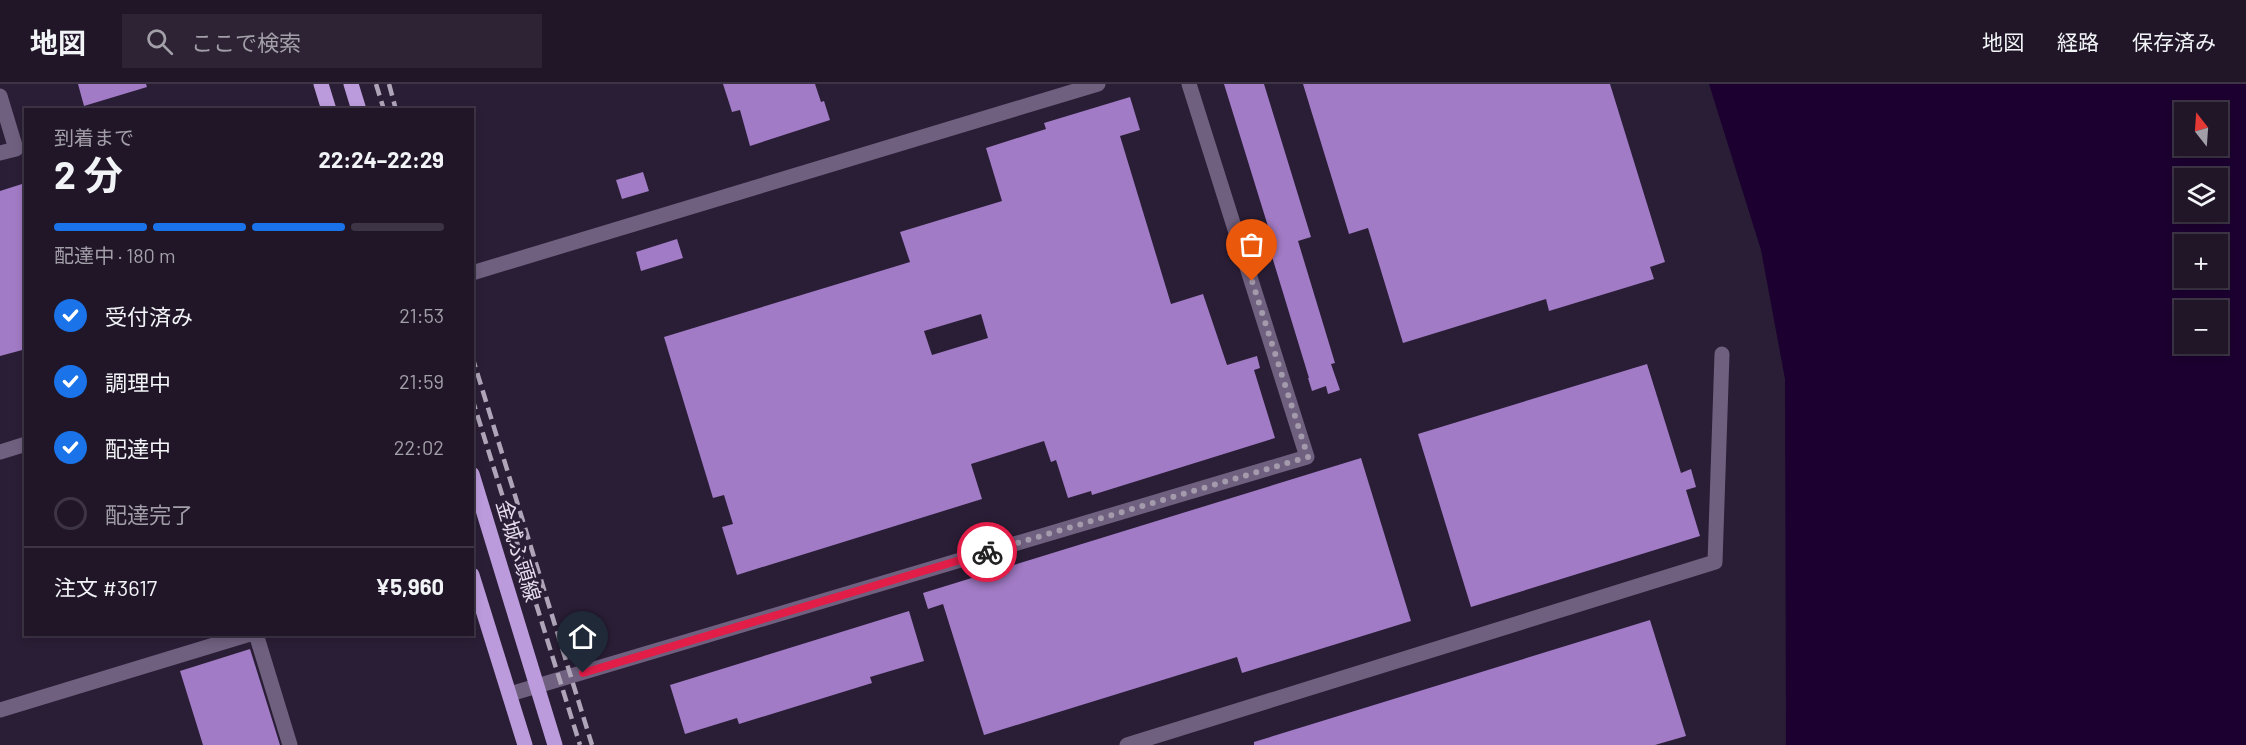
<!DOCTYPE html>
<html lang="ja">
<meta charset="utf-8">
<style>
body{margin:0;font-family:Barlow,"Noto Sans JP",sans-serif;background:#2d2334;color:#f1f3f6;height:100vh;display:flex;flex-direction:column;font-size:22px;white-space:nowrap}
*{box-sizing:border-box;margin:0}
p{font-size:20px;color:#a29fa8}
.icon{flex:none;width:33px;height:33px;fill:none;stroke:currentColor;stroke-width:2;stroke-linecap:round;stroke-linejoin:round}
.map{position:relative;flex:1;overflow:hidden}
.details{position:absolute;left:24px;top:24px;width:450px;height:528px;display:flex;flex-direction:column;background:#201628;border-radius:0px;box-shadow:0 3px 9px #0003,0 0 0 2px #3d3545}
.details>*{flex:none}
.needle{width:39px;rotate:343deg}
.buttons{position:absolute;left:2174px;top:18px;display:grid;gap:12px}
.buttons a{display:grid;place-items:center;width:54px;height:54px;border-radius:0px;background:#201628;box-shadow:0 3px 9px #0003,0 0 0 2px #3d3545;font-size:30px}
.pin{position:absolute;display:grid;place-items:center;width:51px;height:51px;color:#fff;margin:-62px -26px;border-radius:50% 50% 50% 0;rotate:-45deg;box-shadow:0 0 6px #0007}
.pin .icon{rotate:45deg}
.courier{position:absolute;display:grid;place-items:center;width:60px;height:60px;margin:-30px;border:4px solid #e11d48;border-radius:50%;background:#fff;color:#222;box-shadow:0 2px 8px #0007}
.overview em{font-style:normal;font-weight:700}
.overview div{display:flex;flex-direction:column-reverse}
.overview{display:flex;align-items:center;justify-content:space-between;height:102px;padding:0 30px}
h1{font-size:39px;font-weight:700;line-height:45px}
.bar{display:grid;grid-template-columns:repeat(4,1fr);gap:9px 6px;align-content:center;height:72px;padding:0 30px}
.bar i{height:8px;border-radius:4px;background:#3d3545}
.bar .current{background:#1a73e8}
.bar p{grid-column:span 4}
.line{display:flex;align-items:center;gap:15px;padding:0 30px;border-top:2px solid #3d3545}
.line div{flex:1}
ol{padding:0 30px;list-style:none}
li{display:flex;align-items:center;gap:18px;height:66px}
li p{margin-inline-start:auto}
li .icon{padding:6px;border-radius:50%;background:#1a73e8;color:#fff;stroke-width:4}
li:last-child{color:#a29fa8}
li i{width:33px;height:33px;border:3px solid #3d3545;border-radius:50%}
header{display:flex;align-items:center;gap:36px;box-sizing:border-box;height:84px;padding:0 30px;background:#201628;border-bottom:2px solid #3d3545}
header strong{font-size:28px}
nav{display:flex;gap:33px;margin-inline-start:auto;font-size:21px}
.search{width:420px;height:54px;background:#2d2334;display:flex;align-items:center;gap:15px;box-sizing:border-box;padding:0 21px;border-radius:0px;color:#a29fa8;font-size:22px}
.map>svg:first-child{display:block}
.water{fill:#1c0030;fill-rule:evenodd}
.building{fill:#a17bc5;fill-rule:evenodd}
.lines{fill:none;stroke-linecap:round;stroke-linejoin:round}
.minor{stroke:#6f607f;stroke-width:15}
.major{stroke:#bb9bdb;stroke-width:15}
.rail{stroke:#afa5b8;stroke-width:4.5;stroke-dasharray:12 6;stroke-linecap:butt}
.done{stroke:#a39aac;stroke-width:6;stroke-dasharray:0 10.8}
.route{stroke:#e11d48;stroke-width:8}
.labels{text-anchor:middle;stroke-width:6;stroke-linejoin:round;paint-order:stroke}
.street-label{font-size:21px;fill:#e4dcec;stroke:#2a1e36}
</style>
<header>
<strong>地図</strong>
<div class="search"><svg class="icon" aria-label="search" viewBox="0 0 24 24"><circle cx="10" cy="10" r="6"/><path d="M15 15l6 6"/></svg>ここで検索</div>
<nav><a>地図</a><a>経路</a><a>保存済み</a></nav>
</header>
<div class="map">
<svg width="2246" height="661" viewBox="0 0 2246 661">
<rect width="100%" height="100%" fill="#2a1e36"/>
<path class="water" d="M1709 0H2246V661H1786L1785 295 1761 166ZM2184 28H2217V62H2184ZM2184 94H2217V128H2184ZM2184 160H2217V194H2184ZM2184 226H2217V260H2184Z"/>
<path class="building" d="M78 0H146L147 3 84 22Z
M723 0H815L821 18 824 17 830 36 750 62 740 26 732 28Z
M1224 0H1264L1311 153 1298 157 1335 279 1331 280 1340 306 1328 310 1326 302 1312 307 1308 294H1309L1270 166 1275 165Z
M1303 0H1610L1665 178 1650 183 1654 195 1549 227 1546 215 1403 259 1368 144 1349 150Z
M1130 13 1140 46 1120 52 1171 220 1203 210 1227 281 1257 272 1260 284 1254 286 1275 354 1092 411 1091 407 1068 414 1056 376 1051 378 1044 357 971 380 982 415 737 491 722 443 733 440 724 411 713 414 664 253 910 178 900 148 1002 117 986 64 1046 45 1044 39ZM981 230 988 254 932 271 924 247Z
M643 88 649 107 622 115 616 96Z
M22 100 26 112V265L0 272V107Z
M677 155 683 174 641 187 636 168Z
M1647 280 1681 389 1691 385 1696 403 1686 406 1700 452 1471 523 1418 350Z
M1361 374 1411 537 1242 589 1237 573 984 651 943 520 928 525 923 509Z
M909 527 924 577 870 593 872 599 739 640 737 634 685 650 670 601Z
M1650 536 1686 652 1655 661H1254V658Z
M250 565 280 661H203L180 587Z"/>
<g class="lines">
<path class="minor" d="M0 12 16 65 0 69
M472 189 1098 0
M0 368 26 360
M256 550 290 661
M510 610 1307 373 1189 0
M0 626 250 550
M1127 661 1715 478 1722 270"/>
<path class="major" d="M321 0 329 26
M351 0 359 26
M472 390 555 661
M472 491 525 661"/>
<path class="rail" d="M376 0 384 26
M389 0 396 26
M472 272 592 661
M472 314 580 661"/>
</g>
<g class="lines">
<path class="done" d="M987 468 1308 373 1252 197"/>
<path class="route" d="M583 589 987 468"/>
</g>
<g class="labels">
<g class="street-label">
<text transform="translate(518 467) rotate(73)" y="7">金城ふ頭線</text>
</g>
</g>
</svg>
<div class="buttons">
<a><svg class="needle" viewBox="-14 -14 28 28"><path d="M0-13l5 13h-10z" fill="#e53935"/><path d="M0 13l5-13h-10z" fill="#a29fa8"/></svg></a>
<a><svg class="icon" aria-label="layers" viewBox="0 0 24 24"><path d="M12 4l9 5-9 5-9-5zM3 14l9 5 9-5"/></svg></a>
<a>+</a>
<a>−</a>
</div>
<div class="pin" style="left:1252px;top:197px;background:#ea580c"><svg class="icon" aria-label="bag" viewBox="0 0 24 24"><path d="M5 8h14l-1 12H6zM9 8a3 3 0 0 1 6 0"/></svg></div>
<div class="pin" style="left:583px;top:589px;background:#1f2937"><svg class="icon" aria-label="home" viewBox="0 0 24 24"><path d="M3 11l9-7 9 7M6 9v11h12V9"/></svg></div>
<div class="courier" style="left:987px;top:468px"><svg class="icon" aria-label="bike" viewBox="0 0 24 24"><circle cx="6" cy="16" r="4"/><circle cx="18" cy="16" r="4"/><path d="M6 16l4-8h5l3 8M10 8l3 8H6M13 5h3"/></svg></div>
<section class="details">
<div class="overview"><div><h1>2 分</h1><p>到着まで</p></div><em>22:24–22:29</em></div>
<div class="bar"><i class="current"></i><i class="current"></i><i class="current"></i><i></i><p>配達中 · 180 m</p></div>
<ol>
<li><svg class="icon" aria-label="check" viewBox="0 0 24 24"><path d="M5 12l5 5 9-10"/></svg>受付済み<p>21:53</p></li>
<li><svg class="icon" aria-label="check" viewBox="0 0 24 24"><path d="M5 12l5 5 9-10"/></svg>調理中<p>21:59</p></li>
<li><svg class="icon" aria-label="check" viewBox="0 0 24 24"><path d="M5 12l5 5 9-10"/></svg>配達中<p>22:02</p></li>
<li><i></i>配達完了</li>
</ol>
<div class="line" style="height:78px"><div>注文 #3617</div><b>¥5,960</b></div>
</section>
</div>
